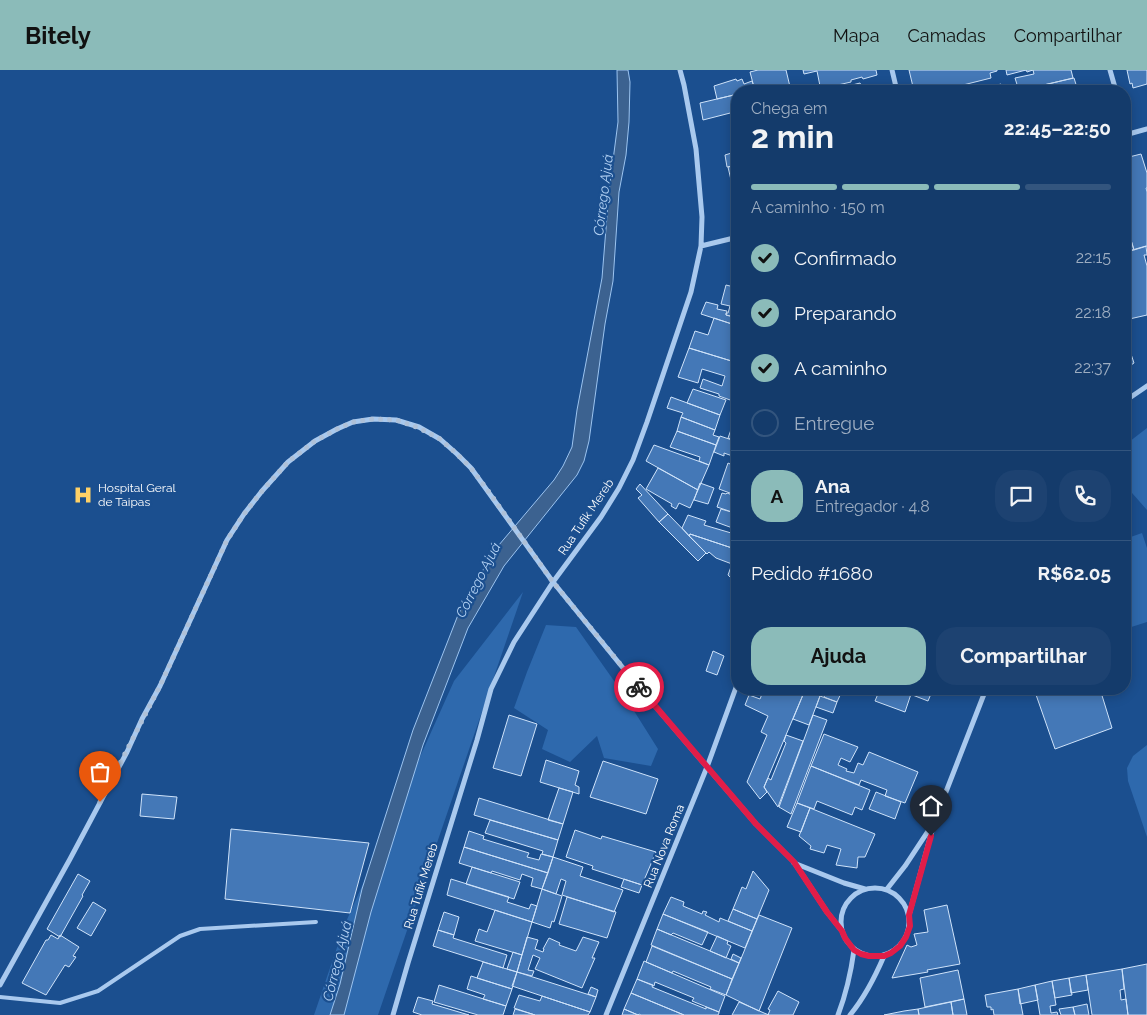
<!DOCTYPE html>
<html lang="pt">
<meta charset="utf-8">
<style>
body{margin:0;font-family:Raleway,sans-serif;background:#1d4271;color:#f1f3f6;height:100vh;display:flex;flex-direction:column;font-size:19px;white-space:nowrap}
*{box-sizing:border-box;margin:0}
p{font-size:16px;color:#9dadc1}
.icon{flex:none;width:28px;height:28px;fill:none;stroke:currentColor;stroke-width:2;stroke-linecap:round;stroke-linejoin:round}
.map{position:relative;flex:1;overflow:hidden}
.drawer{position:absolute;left:731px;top:15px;width:400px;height:610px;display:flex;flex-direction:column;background:#143b6b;border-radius:20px;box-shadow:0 2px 12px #0003,0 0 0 1px #33557e}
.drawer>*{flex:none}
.pin{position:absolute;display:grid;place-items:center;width:42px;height:42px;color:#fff;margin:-51px -21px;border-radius:50% 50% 50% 0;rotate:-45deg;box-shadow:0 0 5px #0007}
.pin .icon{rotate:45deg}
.courier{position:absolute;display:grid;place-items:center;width:50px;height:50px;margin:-25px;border:4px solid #e11d48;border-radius:50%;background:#fff;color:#222;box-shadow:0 1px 6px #0007}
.head em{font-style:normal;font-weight:700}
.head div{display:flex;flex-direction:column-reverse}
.head{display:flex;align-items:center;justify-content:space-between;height:85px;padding:0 20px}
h1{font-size:32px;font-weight:700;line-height:38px}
.bar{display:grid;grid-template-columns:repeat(4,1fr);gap:8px 5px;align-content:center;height:60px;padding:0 20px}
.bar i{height:6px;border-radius:4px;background:#33557e}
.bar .selected{background:#8bbbb9}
.bar p{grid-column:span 4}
.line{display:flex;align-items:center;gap:12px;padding:0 20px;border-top:1px solid #33557e}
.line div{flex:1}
.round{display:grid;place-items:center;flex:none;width:52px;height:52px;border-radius:20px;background:#1d4271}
ol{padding:0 20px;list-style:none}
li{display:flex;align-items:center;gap:15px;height:55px}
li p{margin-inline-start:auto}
li .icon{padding:5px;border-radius:50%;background:#8bbbb9;color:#111;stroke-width:4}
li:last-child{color:#9dadc1}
li i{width:28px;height:28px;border:2px solid #33557e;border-radius:50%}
.action{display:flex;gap:10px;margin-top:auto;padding:10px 20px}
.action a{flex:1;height:58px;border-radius:20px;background:#8bbbb9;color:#111;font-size:20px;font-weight:700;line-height:58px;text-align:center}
.action a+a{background:#1d4271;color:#f1f3f6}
header{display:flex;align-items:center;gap:30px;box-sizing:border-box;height:70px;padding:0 25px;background:#8bbbb9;color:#111}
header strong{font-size:24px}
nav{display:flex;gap:28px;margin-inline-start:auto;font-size:18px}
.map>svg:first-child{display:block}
.green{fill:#2e69ad}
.water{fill:#3c6290;stroke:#9cc4f0}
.building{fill:#4478b7;stroke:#cfe3fa}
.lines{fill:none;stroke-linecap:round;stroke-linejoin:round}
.service{stroke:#a9c9ee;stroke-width:4}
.minor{stroke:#a9c9ee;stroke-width:5}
.done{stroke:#afc1d8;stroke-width:5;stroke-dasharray:0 9}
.route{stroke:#e11d48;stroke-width:6}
.labels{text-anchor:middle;stroke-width:4.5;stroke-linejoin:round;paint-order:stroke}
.poi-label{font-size:12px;fill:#fff;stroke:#1b4f8f;text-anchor:start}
.street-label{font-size:12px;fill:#fff;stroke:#1b4f8f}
.water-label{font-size:14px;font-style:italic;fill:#b5d3f5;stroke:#1b4f8f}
</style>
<header>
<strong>Bitely</strong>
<nav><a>Mapa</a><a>Camadas</a><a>Compartilhar</a></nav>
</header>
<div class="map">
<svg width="1147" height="945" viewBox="0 0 1147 945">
<rect width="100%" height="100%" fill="#1b4f8f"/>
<path class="green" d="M1147 358V440L1125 415V375Z
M1142 463 1147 478V552L1125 559V469Z
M523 522 378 945H314L345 854 454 611Z
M546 555 576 557 624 625 658 679 651 696 604 688 597 666 570 692 542 679 548 660 514 638 527 602Z
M1147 675V767L1128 711 1127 698 1133 686Z"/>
<path class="water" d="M617 0H628L630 12 629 52 626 85 619 122 613 211 605 254 589 371 584 391 577 405 504 496 468 558 423 675 371 842 344 945H330L340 914 362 819 413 660 458 545 493 482 554 410 563 396 572 377 577 340 602 208 609 121 618 52Z"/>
<path class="building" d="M758 0H786L791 21H776L775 17 755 21 750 2Z
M803 0H876L877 5 863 9 862 7 851 10V12L829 17 828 15 820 16 817 1 804 4Z
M909 0H997V1L990 3 991 8 939 21H914Z
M1006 0H1033L1027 2 1026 0 1007 5Z
M1033 0H1071L1073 8 1019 21 1015 8 1034 4Z
M1127 0H1147V14L1133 18 1132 13 1130 14Z
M1074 8 1078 21H1040L1039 16Z
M736 9 737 11 742 9 744 14 752 11 755 20 749 21H738V24L717 29 714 16Z
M860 13 861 15 863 21H829Z
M1001 14 1002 21H965L982 17V19Z
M738 24V41L703 50 700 33Z
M738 81V95L727 97 725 85Z
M1141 84 1147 103V118H1146L1147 122V176L1134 180 1125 150V108L1128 107 1125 88Z
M738 95V108L731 110 728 97Z
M1125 150 1134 180 1125 182Z
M1146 176 1147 185H1144L1147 196V245L1125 250V182Z
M737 208H738V248L726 245V243H728L730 236 721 234 726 215 734 217Z
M706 232 718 235 717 239 727 241 726 245 738 248V256L701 244Z
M714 248 738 256V293L689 278 695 261 708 265Z
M1125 266 1134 293 1125 299Z
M689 278 738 293V320L733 331 719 326V324L700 318 703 309 722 316 725 306 702 299 698 313 678 307Z
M693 319 726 330 720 345 687 333Z
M671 327 720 345 715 360 681 347 683 343 667 338Z
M681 347 715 360 713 365 719 367 716 375 677 361Z
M732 357 738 359V372L728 368Z
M677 361 716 375 709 395 699 391 700 387 670 377Z
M720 366 738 372V388L724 383V386L714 382Z
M654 375 709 395 698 420 646 391Z
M732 388 738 390V426L719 419 728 393 730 394Z
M658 398 698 420 690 438 679 433 676 439 671 436 672 434 646 419Z
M700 413 714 418 708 434 694 430Z
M640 414 668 444 659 452 638 428 642 425 636 419Z
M722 423 726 424 727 423 735 426V427L738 428V444L717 437Z
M721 439 738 444V460L716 452Z
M668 444 706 483 698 491 659 452Z
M688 445 706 451 704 455 738 465V480L690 464 689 466 682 458Z
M690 464 738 480V515L728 505 732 494 716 488 709 482 707 484 689 466Z
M713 581 724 586 717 605 706 601Z
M764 619H803L805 620 764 717 767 722 760 729 747 712 767 665 761 662 768 646 745 635 749 625 760 629Z
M808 619H825L822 626 808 621Z
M827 619H843L837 632 824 627Z
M880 619H897L911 624 905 642 875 631Z
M897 619H933L928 631Z
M1034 619H1100L1112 658 1055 679Z
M805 620 820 626 809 655 793 649Z
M820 626 837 632 833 643 816 637Z
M509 645 537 654 521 706 493 698Z
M813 645 827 650 791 744 779 737Z
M824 664 858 677 850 692 841 688 838 695 847 699 846 701 854 703 858 693 863 695 869 682 918 702 905 733 885 726 887 720 861 710 859 715 811 696Z
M786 665 803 671 778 737 764 717 768 708 771 710 786 673 784 671Z
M546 690 579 701 575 715 579 717V724L540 712Z
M603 691 658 709 646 744 590 727Z
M811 696 870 720 862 740 855 737 852 745 817 731 814 739 797 733Z
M559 718 573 722 563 754 548 750Z
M876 722 901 732 895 749 869 739Z
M142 724 177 727 174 749 140 746Z
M479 728 563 754 558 770 474 745Z
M797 733 810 738 801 762 787 757Z
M810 738 875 764 865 787H858L857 798 836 795 841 779 827 775 824 783 810 779 811 776 799 766Z
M490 750 558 770 553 787 542 784 543 781 485 763Z
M231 759 369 773 350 843 225 829Z
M575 760 601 769 602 766 656 782 642 815 592 799 593 796 566 787Z
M469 761 484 766 483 769 529 783 527 787 539 790 541 784 553 787 548 803 464 777Z
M464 777 548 803 542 819 531 816 533 808 522 804 520 810 492 801 491 803 459 793Z
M553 787 583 797 580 806 623 820 614 842 562 825 566 811 561 809 556 824 542 819Z
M472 797 520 812 514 829 466 814Z
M753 801 769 820 757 849 733 839 742 817 746 819Z
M78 804 90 811 82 825 83 826 60 867 47 859Z
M451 809 509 827 507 832 529 839 531 834 537 836 532 852 447 825Z
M624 809 642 815 639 823 621 817Z
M542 819 562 826 554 852 552 851 550 858 532 852Z
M567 827 616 842 607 868 559 854Z
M671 827 684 832 683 836 702 844 703 841 707 842 705 845 719 852 720 848 752 861 745 878 663 844Z
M93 832 106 840 91 866 77 858Z
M947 835 960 894 927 900 928 902 892 908 907 875 911 877 917 875 914 864 928 862 924 840Z
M733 839 757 849 752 861 728 851Z
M495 840 532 852 522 885 475 871 479 859 487 862Z
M444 842 459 847 454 865 438 860Z
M663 844 708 862 702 875 673 863 671 865 657 859Z
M759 845 792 858 759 941 726 925Z
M657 859 739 893 732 909 651 875Z
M438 860 454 865 453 868 507 885 503 898 433 876Z
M51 865 58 869 60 865 79 877 73 886 76 887 69 897 65 895 46 925 22 913 46 870H48Z
M717 866 728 871 727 874 731 876 726 888 710 881Z
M527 867 538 870 535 879 543 882 544 879H543L549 868 560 873 559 875 576 881 583 867 599 872 592 888H595L582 918 535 899 540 888 533 885 528 900 534 901 532 906 517 902Z
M652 876 732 909 726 925 710 919 711 917 673 901 672 903 646 892Z
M513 882 522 885 517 902 507 899Z
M733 884 741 888 739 893 731 889Z
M644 891 725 926 719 942 692 931 694 928 655 912 654 916 637 909Z
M483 892 517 902 512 919 477 908Z
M1147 894V945H1128L1122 899Z
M1122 899 1124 919 1120 920 1121 930 1126 929 1128 945H1092L1086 905Z
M958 900 964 929 925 937 920 908Z
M517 902 596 927 590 942 512 916Z
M1086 905 1088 920 1071 923 1069 908Z
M471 906 512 919 506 936 483 929 485 925 467 919Z
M1069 908 1072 925 1055 928 1052 911Z
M637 909 653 915 652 917 706 939V937L719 942V943L718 945H684L631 923Z
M1052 911 1056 935 1050 936 1051 943 1057 942 1058 945H1040L1035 915Z
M439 915 506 936 503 945H478L434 932Z
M1035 915 1038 930 1020 934 1018 919Z
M591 917 598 920 596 927 588 924Z
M1018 919 1023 945H994L993 939 991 940V937H987L985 925Z
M778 921 799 932 793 945H768L770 940 768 939Z
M631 923 684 945H641L639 944 638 945 624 939Z
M519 925 540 931 542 926 590 942 588 945H535L514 938Z
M418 927 433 931 432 934 469 945H422L413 942Z
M964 929 967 945H953L951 932Z
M739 932 764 943 769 945H732Z
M951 932 953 945H919L918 939Z
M1087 934 1089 945H1075L1073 937Z
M1073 937 1075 945H1061L1059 939Z
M515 939 532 944 535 945H513Z
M624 939 638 945H622Z
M918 939 919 945H884L904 941Z"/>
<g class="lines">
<path class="service" d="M0 927 60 933 98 921 180 866 200 859 316 852"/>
<path class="minor" d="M892 0 897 21
M1110 0 1116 21
M1125 52 1128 64
M1125 65 1147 59
M701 176 738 167
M1125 331 1147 316
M794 793 844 813 865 819
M841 852a34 34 0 1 1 68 0a34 34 0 1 1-68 0Z
M887 819 905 796 932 755
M909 845 935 750 986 619
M0 915 70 789 127 682 142 649 160 616 227 470 244 444 262 421 288 392 315 371 337 359 353 352 373 349 396 350 419 357 440 369 457 384 471 398 553 512 632 609 707 697 756 754 794 792 827 842 842 861
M393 945 408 893 477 670 491 619 514 572 553 512 601 447 619 418 633 390 647 352 691 222 701 176 702 147 696 79 684 15 680 0
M606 945 707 697 738 612
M838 945C846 924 851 902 854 880
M850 945C865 927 875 907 884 886"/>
</g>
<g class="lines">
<path class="done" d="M100 732 160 616 227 470 244 444 262 421 288 392 315 371 337 359 353 352 373 349 396 350 419 358 440 369 457 384 471 398 489 422 553 512 639 617"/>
<path class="route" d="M639 617 756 754 794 792 827 842 842 861 845 868 854 880 861 884 869 886H884L891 883 900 876 906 867 910 856 909 845 931 766"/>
</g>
<defs>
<g id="hospital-bare" transform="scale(1.5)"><path d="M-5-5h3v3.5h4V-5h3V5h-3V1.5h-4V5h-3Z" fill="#ffd166" stroke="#1b4f8f" stroke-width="2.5" paint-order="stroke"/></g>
</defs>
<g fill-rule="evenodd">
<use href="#hospital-bare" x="83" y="425"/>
</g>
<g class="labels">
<g class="poi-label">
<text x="98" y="422">Hospital Geral<tspan x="98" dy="14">de Taipas</tspan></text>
</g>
<g class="street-label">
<text transform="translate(586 447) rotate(-56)" y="4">Rua Tufik Mereb</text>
<text transform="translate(664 776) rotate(-68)" y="4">Rua Nova Roma</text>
<text transform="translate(421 816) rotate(-73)" y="4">Rua Tufik Mereb</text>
</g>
<g class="water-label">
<text transform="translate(603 125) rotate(-83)" y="5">Córrego Ajuá</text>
<text transform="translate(478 510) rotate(-63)" y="5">Córrego Ajuá</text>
<text transform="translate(337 891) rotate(-76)" y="5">Córrego Ajuá</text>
</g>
</g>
</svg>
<div class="pin" style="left:100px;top:732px;background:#ea580c"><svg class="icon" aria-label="bag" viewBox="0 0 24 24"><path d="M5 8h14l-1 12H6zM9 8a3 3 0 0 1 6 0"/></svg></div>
<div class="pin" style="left:931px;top:766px;background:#1f2937"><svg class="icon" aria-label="home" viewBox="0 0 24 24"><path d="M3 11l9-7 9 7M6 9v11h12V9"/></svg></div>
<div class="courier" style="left:639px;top:617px"><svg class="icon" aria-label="bike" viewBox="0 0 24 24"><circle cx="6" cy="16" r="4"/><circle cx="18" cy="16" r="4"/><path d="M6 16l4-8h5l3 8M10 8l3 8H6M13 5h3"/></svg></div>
<section class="drawer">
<div class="head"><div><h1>2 min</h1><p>Chega em</p></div><em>22:45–22:50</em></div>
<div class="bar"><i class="selected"></i><i class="selected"></i><i class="selected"></i><i></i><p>A caminho · 150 m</p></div>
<ol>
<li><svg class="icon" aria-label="check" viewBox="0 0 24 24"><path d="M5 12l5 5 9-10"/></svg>Confirmado<p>22:15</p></li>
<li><svg class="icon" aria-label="check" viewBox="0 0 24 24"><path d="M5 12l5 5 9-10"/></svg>Preparando<p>22:18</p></li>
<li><svg class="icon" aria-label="check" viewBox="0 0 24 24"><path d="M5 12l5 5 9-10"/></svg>A caminho<p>22:37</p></li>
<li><i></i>Entregue</li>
</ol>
<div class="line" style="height:90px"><b class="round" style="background:#8bbbb9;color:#111">A</b><div><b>Ana</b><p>Entregador · 4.8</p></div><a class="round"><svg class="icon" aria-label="chat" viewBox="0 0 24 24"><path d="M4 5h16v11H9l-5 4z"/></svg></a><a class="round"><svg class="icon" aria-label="phone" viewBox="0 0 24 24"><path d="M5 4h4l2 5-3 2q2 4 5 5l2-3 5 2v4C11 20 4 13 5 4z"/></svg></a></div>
<div class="line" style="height:65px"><div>Pedido #1680</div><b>R$62.05</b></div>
<div class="action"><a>Ajuda</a><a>Compartilhar</a></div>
</section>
</div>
